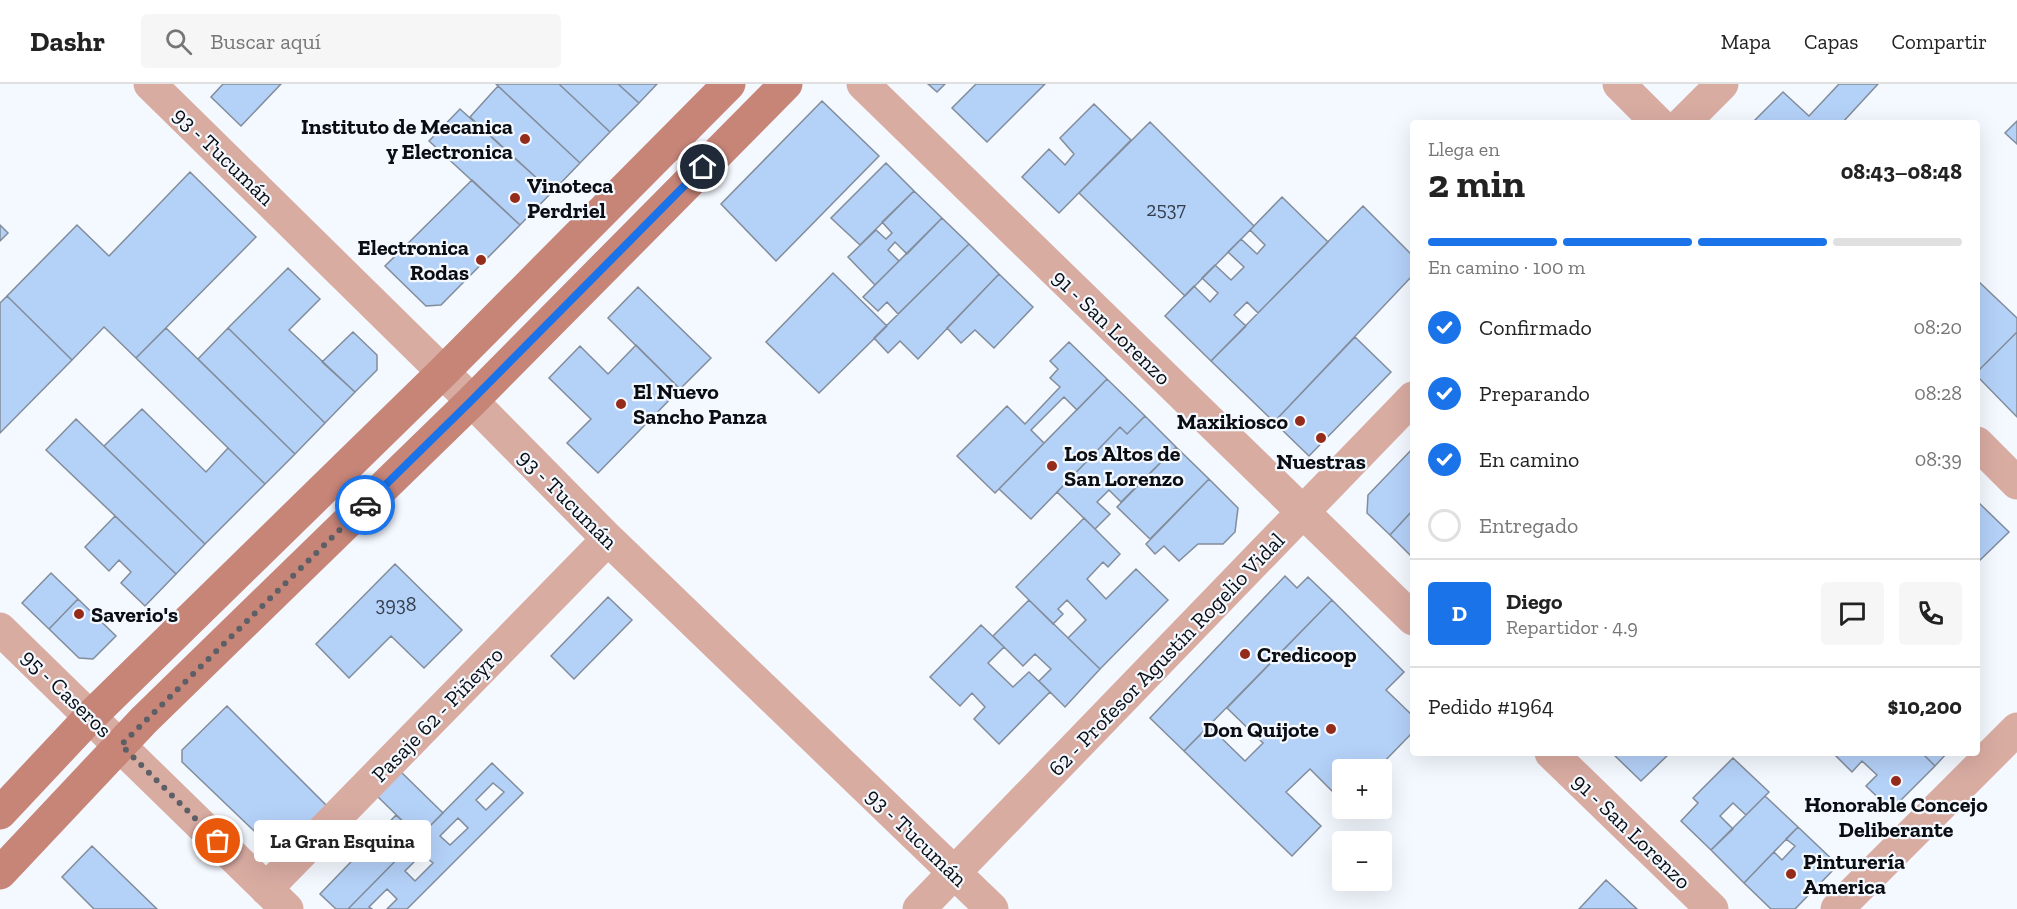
<!DOCTYPE html>
<html lang="es">
<meta charset="utf-8">
<style>
body{margin:0;font-family:"Zilla Slab",serif;background:#f6f6f6;color:#222;height:100vh;display:flex;flex-direction:column;font-size:22px;white-space:nowrap}
*{box-sizing:border-box;margin:0}
p{font-size:20px;color:#767676}
.icon{flex:none;width:33px;height:33px;fill:none;stroke:currentColor;stroke-width:2;stroke-linecap:round;stroke-linejoin:round}
.map{position:relative;flex:1;overflow:hidden}
.sheet{position:absolute;left:1410px;top:36px;width:570px;height:636px;display:flex;flex-direction:column;background:#fff;border-radius:6px;box-shadow:0 6px 24px #0002}
.sheet>*{flex:none}
.fabs{position:absolute;left:1332px;top:675px;display:grid;gap:12px}
.fabs a{display:grid;place-items:center;width:60px;height:60px;border-radius:6px;background:#fff;box-shadow:0 6px 24px #0002;font-size:30px}
.pin{position:absolute;display:grid;place-items:center;width:51px;height:51px;color:#fff;margin:-26px;border:3px solid #fff;border-radius:50%;box-shadow:0 2px 6px #0007}
.courier{position:absolute;display:grid;place-items:center;width:60px;height:60px;margin:-30px;border:4px solid #1a73e8;border-radius:50%;background:#fff;color:#222;box-shadow:0 2px 8px #0007}
.bubble{position:absolute;height:42px;border-radius:6px;background:#fff;box-shadow:0 6px 24px #0002;font-size:20px;font-weight:700;line-height:42px;text-align:center}
.head em{font-style:normal;font-weight:700}
.head div{display:flex;flex-direction:column-reverse}
.head{display:flex;align-items:center;justify-content:space-between;height:102px;padding:0 18px}
h1{font-size:39px;font-weight:700;line-height:45px}
.bar{display:grid;grid-template-columns:repeat(4,1fr);gap:9px 6px;align-content:center;height:72px;padding:0 18px}
.bar i{height:8px;border-radius:4px;background:#e0e0e0}
.bar .current{background:#1a73e8}
.bar p{grid-column:span 4}
.line{display:flex;align-items:center;gap:15px;padding:0 18px;border-top:2px solid #e0e0e0}
.line div{flex:1}
.round{display:grid;place-items:center;flex:none;width:63px;height:63px;border-radius:6px;background:#f6f6f6}
ol{padding:0 18px;list-style:none}
li{display:flex;align-items:center;gap:18px;height:66px}
li p{margin-inline-start:auto}
li .icon{padding:6px;border-radius:50%;background:#1a73e8;color:#fff;stroke-width:4}
li:last-child{color:#767676}
li i{width:33px;height:33px;border:3px solid #e0e0e0;border-radius:50%}
header{display:flex;align-items:center;gap:36px;box-sizing:border-box;height:84px;padding:0 30px;background:#fff;border-bottom:2px solid #e0e0e0}
header strong{font-size:28px}
nav{display:flex;gap:33px;margin-inline-start:auto;font-size:21px}
.search{width:420px;height:54px;background:#f6f6f6;display:flex;align-items:center;gap:15px;box-sizing:border-box;padding:0 21px;border-radius:6px;color:#767676;font-size:22px}
.map>svg:first-child{display:block}
.building{fill:#b4d1f8;stroke:#828c9a;stroke-width:1.5;fill-rule:evenodd}
.lines{fill:none;stroke-linecap:round;stroke-linejoin:round}
.minor{stroke:#d9aca2;stroke-width:33}
.tertiary{stroke:#d9aca2;stroke-width:33}
.secondary{stroke:#c78578;stroke-width:33}
.done{stroke:#5c5f65;stroke-width:6;stroke-dasharray:0 10.8}
.route{stroke:#1a73e8;stroke-width:8}
.poi-dot{fill:#952b1a;stroke:#f4f8ff;stroke-width:2}
.labels{text-anchor:middle;stroke-width:4.5;stroke-linejoin:round;paint-order:stroke}
.number-label{font-size:20px;fill:#343e4c}
.poi-label{font-size:22px;font-weight:bold;fill:#0a0d12;stroke:#f4f8ff;text-anchor:start}
.street-label{font-size:22px;fill:#0a0d12;stroke:#f4f8ff}
</style>
<header>
<strong>Dashr</strong>
<div class="search"><svg class="icon" aria-label="search" viewBox="0 0 24 24"><circle cx="10" cy="10" r="6"/><path d="M15 15l6 6"/></svg>Buscar aquí</div>
<nav><a>Mapa</a><a>Capas</a><a>Compartir</a></nav>
</header>
<div class="map">
<svg width="2017" height="825" viewBox="0 0 2017 825">
<rect width="100%" height="100%" fill="#f4f8ff"/>
<path class="building" d="M223 0H281L241 42 211 13Z
M496 0H559L610 48 580 79Z
M559 0H618L639 19 610 48Z
M618 0H657L639 19Z
M928 0H945L937 8Z
M976 0H1045L987 58 952 24Z
M1839 0H1878L1842 39H1752L1783 8 1809 32Z
M498 2 580 79 552 108 470 33Z
M822 17 879 72 776 177 721 120Z
M1094 20 1131 56 1059 129 1022 93 1049 65 1065 81 1074 70 1060 54Z
M460 25 552 108 520 141 429 57Z
M2017 37V60L2005 49Z
M1150 38 1254 142 1185 212 1079 109Z
M886 79 914 107 860 161 831 134Z
M190 88 256 153 136 274 104 243 72 276 7 212 77 141 109 172Z
M472 96 520 141 441 221 426 222 385 182Z
M914 107 942 134 907 170 895 158 888 166 899 177 875 201 848 173 876 146 886 155 892 149 882 138Z
M1282 113 1328 158 1258 229 1247 218 1234 231 1246 242 1211 277 1165 232 1194 202 1210 218 1218 209 1202 194 1215 181 1231 196 1244 183 1228 168 1241 155 1257 170 1265 161 1250 146Z
M1363 122 1413 172V191L1274 338 1211 277Z
M942 134 969 160 898 230 887 218 878 227 863 213Z
M0 141 8 149 0 157Z
M969 160 999 190 918 275 900 257 888 269 874 254Z
M288 184 320 215 289 246 355 308 325 339 228 244Z
M833 189 887 242 819 309 766 258Z
M999 190 1033 223 994 264 975 246 961 259 947 244Z
M1977 196 2017 234V248L1977 288Z
M638 203 711 274 680 305 608 234Z
M7 212 72 276 0 349V219Z
M166 244 295 370 265 400 136 274Z
M228 244 325 339 295 370 198 275Z
M353 248 377 271V286L355 308 322 278Z
M2017 248V333L1977 292V288Z
M1355 253 1391 288 1309 372 1274 338Z
M1069 258 1107 295 1077 326 1064 313 1031 346 1044 359 995 409 957 372 1007 322 1025 340 1060 303 1050 294 1058 285 1050 277Z
M636 261 680 305 598 389 567 359 591 335 549 294 580 262 608 290Z
M1107 295 1145 332 1127 350 1120 343 1031 435 999 405Z
M142 325 206 388 228 364 265 400 205 460 104 362Z
M1145 332 1176 363 1121 418 1109 406 1097 418 1110 430 1095 445 1057 408 1120 343 1127 350Z
M76 335 205 460 176 490 46 366Z
M1176 363 1209 395 1150 455 1117 423Z
M1413 364V426L1390 451 1367 429 1368 411Z
M1209 395 1238 424 1235 448 1223 460H1198L1179 477 1164 462 1155 470 1146 460Z
M1978 418 2009 448 1977 479V418Z
M1413 426V474L1390 451Z
M115 432 176 490 145 522 121 499 131 488 119 476 109 487 85 463Z
M1084 434 1120 470 1108 483 1103 478 1087 495 1106 515 1136 485 1168 516 1100 585 1068 554 1086 536 1067 516 1058 525 1063 530 1053 540 1016 503Z
M395 480 462 546 424 584 391 552 349 594 316 560Z
M51 489 78 515 49 545 22 519Z
M1285 492 1297 504 1308 493 1332 516 1184 667 1150 634Z
M608 513 632 536 574 595 551 572Z
M78 515 116 552 93 575 79 574 49 545Z
M1029 516 1100 585 1065 623 1039 597 1051 585 1035 570 1023 582 993 552Z
M1332 516 1404 588 1386 606 1413 632V648L1376 686H1342V717L1310 685 1286 708 1321 742 1292 772 1184 667 1209 642 1245 677 1263 659 1227 624Z
M981 541 1004 563 988 579 1013 603 1029 588 1050 608 999 660 974 635 985 623 972 609 960 622 930 593Z
M227 622 330 725 285 766H274L182 678V666Z
M1612 669H1670L1641 697Z
M1833 669H1922L1935 682 1891 726 1866 702 1877 691 1862 677 1852 688Z
M1922 669H1947L1935 682Z
M1733 674 1769 708 1746 731 1733 719 1720 732 1733 745 1711 766 1681 737 1698 719 1693 714Z
M492 679 523 709 407 825H387L397 815 387 805 369 823 372 825H348ZM493 699 504 708 486 726 476 716ZM458 734 468 744 450 761 440 752ZM422 770 433 779 415 797 405 787Z
M398 685 443 729 419 753 374 709Z
M1765 712 1798 743 1744 799 1711 766Z
M396 731 419 753 348 825H336L320 810Z
M1798 743 1838 781 1795 825H1771L1744 799 1774 768 1782 776 1795 762 1786 755Z
M92 762 157 825H94L62 793Z
M1606 796 1637 825H1579Z"/>
<g class="lines">
<path class="minor" d="M150 0 443 288 608 455 992 825
M863 0 1413 535
M1683 39 1722 0
M0 545 287 825
M1551 669 1712 825
M266 805 608 455
M919 825 1413 314
M1837 825 2017 645"/>
<path class="tertiary" d="M1619 0 1658 39
M1977 359 2017 399"/>
<path class="secondary" d="M0 729 91 632 443 288 729 0
M0 789 144 636 472 317 786 0"/>
</g>
<g class="lines">
<path class="done" d="M218 757 121 661 365 421"/>
<path class="route" d="M365 421 471 317 703 83"/>
</g>
<g class="poi-dot">
<circle cx="525" cy="55" r="6"/>
<circle cx="515" cy="114" r="6"/>
<circle cx="481" cy="176" r="6"/>
<circle cx="621" cy="320" r="6"/>
<circle cx="1300" cy="337" r="6"/>
<circle cx="1321" cy="354" r="6"/>
<circle cx="1052" cy="382" r="6"/>
<circle cx="79" cy="530" r="6"/>
<circle cx="1245" cy="570" r="6"/>
<circle cx="1331" cy="645" r="6"/>
<circle cx="1896" cy="697" r="6"/>
<circle cx="1791" cy="790" r="6"/>
</g>
<g class="labels">
<g class="number-label">
<text x="1166" y="132">2537</text>
<text x="396" y="527">3938</text>
</g>
<g class="poi-label">
<text x="513" y="50" text-anchor="end">Instituto de Mecanica<tspan x="513" dy="25">y Electronica</tspan></text>
<text x="527" y="109">Vinoteca<tspan x="527" dy="25">Perdriel</tspan></text>
<text x="469" y="171" text-anchor="end">Electronica<tspan x="469" dy="25">Rodas</tspan></text>
<text x="633" y="315">El Nuevo<tspan x="633" dy="25">Sancho Panza</tspan></text>
<text x="1288" y="345" text-anchor="end">Maxikiosco</text>
<text x="1064" y="377">Los Altos de<tspan x="1064" dy="25">San Lorenzo</tspan></text>
<text x="1321" y="385" text-anchor="middle">Nuestras</text>
<text x="91" y="538">Saverio's</text>
<text x="1257" y="578">Credicoop</text>
<text x="1319" y="653" text-anchor="end">Don Quijote</text>
<text x="1896" y="728" text-anchor="middle">Honorable Concejo<tspan x="1896" dy="25">Deliberante</tspan></text>
<text x="1803" y="785">Pinturería<tspan x="1803" dy="25">America</tspan></text>
</g>
<g class="street-label">
<text transform="translate(224 72) rotate(44)" y="8">93 - Tucumán</text>
<text transform="translate(1112 243) rotate(44)" y="8">91 - San Lorenzo</text>
<text transform="translate(568 415) rotate(45)" y="8">93 - Tucumán</text>
<text transform="translate(1166 570) rotate(-46)" y="8">62 - Profesor Agustín Rogelio Vidal</text>
<text transform="translate(67 609) rotate(44)" y="8">95 - Caseros</text>
<text transform="translate(437 630) rotate(-46)" y="8">Pasaje 62 - Piñeyro</text>
<text transform="translate(1632 747) rotate(44)" y="8">91 - San Lorenzo</text>
<text transform="translate(917 753) rotate(44)" y="8">93 - Tucumán</text>
</g>
</g>
</svg>
<div class="fabs">
<a>+</a>
<a>−</a>
</div>
<div class="pin" style="left:218px;top:757px;background:#ea580c"><svg class="icon" aria-label="bag" viewBox="0 0 24 24"><path d="M5 8h14l-1 12H6zM9 8a3 3 0 0 1 6 0"/></svg></div>
<div class="pin" style="left:703px;top:83px;background:#1f2937"><svg class="icon" aria-label="home" viewBox="0 0 24 24"><path d="M3 11l9-7 9 7M6 9v11h12V9"/></svg></div>
<div class="courier" style="left:365px;top:421px"><svg class="icon" aria-label="car" viewBox="0 0 24 24"><path d="M5 17H2v-5l4-1 3-4h7l3 4 3 1v5h-3M9 17h6M6 11h13"/><circle cx="7" cy="17" r="2"/><circle cx="17" cy="17" r="2"/></svg></div>
<div class="bubble" style="left:254px;top:736px;width:177px">La Gran Esquina</div>
<section class="sheet">
<div class="head"><div><h1>2 min</h1><p>Llega en</p></div><em>08:43–08:48</em></div>
<div class="bar"><i class="current"></i><i class="current"></i><i class="current"></i><i></i><p>En camino · 100 m</p></div>
<ol>
<li><svg class="icon" aria-label="check" viewBox="0 0 24 24"><path d="M5 12l5 5 9-10"/></svg>Confirmado<p>08:20</p></li>
<li><svg class="icon" aria-label="check" viewBox="0 0 24 24"><path d="M5 12l5 5 9-10"/></svg>Preparando<p>08:28</p></li>
<li><svg class="icon" aria-label="check" viewBox="0 0 24 24"><path d="M5 12l5 5 9-10"/></svg>En camino<p>08:39</p></li>
<li><i></i>Entregado</li>
</ol>
<div class="line" style="height:108px"><b class="round" style="background:#1a73e8;color:#fff">D</b><div><b>Diego</b><p>Repartidor · 4.9</p></div><a class="round"><svg class="icon" aria-label="chat" viewBox="0 0 24 24"><path d="M4 5h16v11H9l-5 4z"/></svg></a><a class="round"><svg class="icon" aria-label="phone" viewBox="0 0 24 24"><path d="M5 4h4l2 5-3 2q2 4 5 5l2-3 5 2v4C11 20 4 13 5 4z"/></svg></a></div>
<div class="line" style="height:78px"><div>Pedido #1964</div><b>$10,200</b></div>
</section>
</div>
